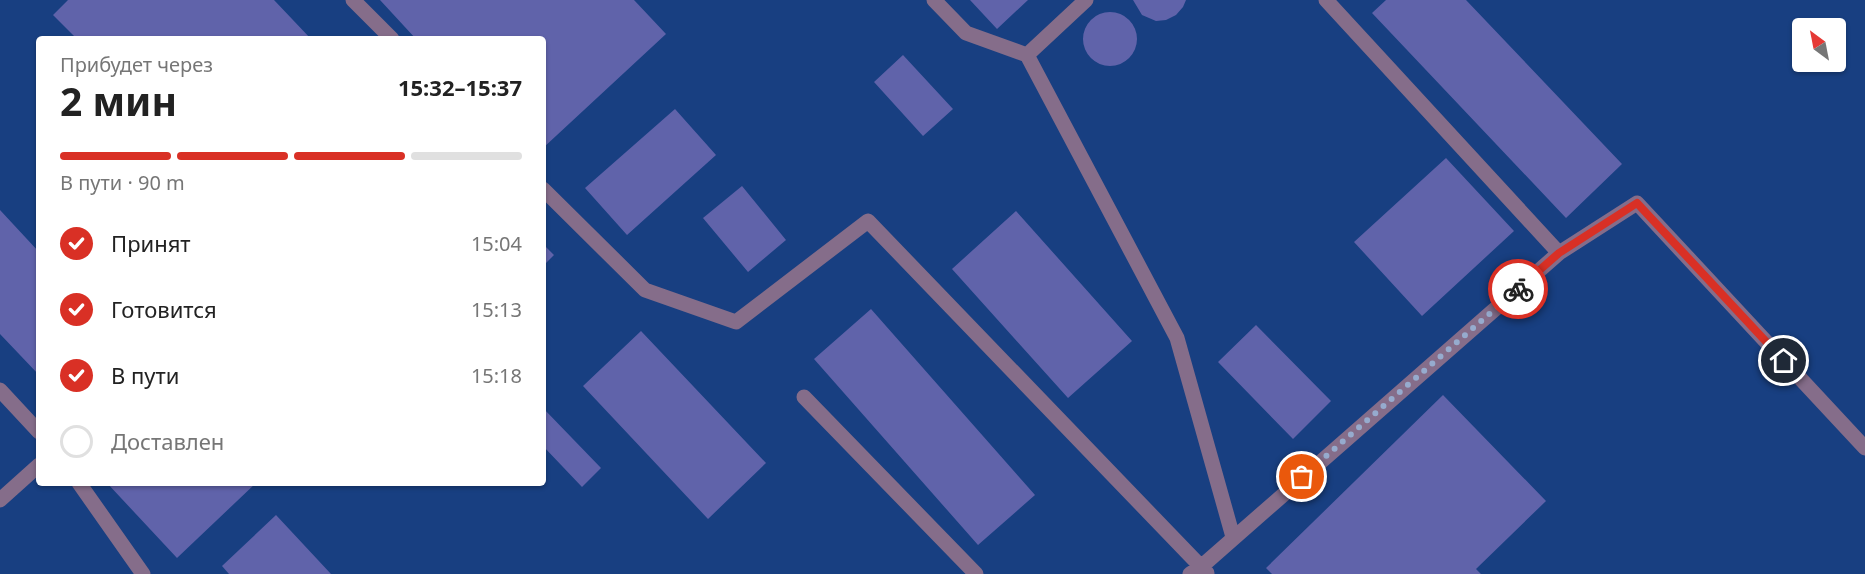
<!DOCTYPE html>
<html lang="ru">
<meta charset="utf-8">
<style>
body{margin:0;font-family:"Noto Sans",sans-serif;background:#f6f6f6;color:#222;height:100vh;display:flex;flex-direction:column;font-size:22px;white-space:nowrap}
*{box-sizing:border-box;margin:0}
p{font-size:20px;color:#767676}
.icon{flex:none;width:33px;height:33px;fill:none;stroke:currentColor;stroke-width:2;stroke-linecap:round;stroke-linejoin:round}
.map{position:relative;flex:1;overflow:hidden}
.side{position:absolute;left:36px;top:36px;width:510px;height:450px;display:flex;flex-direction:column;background:#fff;border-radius:6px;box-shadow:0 2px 4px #0004}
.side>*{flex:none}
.needle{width:39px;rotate:328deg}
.tools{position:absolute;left:1792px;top:18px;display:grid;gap:12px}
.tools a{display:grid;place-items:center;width:54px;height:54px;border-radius:6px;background:#fff;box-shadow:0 2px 4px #0004;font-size:30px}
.pin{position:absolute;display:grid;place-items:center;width:51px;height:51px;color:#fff;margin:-26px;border:3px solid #fff;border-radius:50%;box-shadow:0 2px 6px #0007}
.courier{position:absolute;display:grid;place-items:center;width:60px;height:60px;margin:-30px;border:4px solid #d93025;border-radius:50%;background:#fff;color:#222;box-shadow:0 2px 8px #0007}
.headline em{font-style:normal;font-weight:700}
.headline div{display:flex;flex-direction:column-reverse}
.headline{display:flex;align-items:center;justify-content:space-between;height:102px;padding:0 24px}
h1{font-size:39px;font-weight:700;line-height:45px}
.bar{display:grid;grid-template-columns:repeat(4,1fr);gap:9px 6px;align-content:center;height:72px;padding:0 24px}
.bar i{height:8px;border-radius:4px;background:#e0e0e0}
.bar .active{background:#d93025}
.bar p{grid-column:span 4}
ol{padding:0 24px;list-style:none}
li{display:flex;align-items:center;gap:18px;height:66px}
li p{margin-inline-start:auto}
li .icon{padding:6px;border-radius:50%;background:#d93025;color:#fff;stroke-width:4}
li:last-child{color:#767676}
li i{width:33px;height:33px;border:3px solid #e0e0e0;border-radius:50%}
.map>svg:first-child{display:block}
.built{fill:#183f81;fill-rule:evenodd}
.building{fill:#6063aa}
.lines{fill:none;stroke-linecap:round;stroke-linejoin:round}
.minor{stroke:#856d8a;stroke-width:15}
.done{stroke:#96abce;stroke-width:6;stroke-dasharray:0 10.8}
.route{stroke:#d93025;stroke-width:8}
</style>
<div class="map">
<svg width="1865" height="574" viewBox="0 0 1865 574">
<rect width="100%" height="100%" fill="#153772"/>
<path class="built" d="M0 0H1865V574H0ZM1803 28H1836V62H1803ZM39 39H543V483H39Z"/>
<path class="building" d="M68 0H274L311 39H77L53 15Z
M380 0H634L666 34 543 148V39H416Z
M970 0H1028L997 29Z
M1133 0H1186L1183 7 1176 15 1166 20 1156 21 1142 15Z
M1386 0H1466L1622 164 1566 218 1372 13Z
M1083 39a27 27 0 1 1 54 0a27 27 0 1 1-54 0Z
M903 55 953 109 923 136 874 82Z
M675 109 716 155 627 235 585 188Z
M1446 158 1514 231 1422 316 1354 242Z
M742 186 786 240 748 272 703 218Z
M0 210 39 252V375L0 334Z
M1016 211 1132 341 1068 398 952 269Z
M543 244 554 255 543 266Z
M871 309 1035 495 978 545 814 359Z
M1256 325 1331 401 1293 439 1218 362Z
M641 331 766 463 708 519 583 386Z
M1443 395 1546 501 1476 569 1481 574H1272L1266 568Z
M543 408 601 468 582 487 543 446Z
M107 483H256L177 558Z
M276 515 331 574H229L222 566Z"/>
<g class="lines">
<path class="minor" d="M353 0 392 39
M934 0 966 33 1027 55
M1086 0 1027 55 1177 338 1233 537
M1326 0 1559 253
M543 189 645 290 736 322 868 221 1207 573
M0 390 39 432
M804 397 976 574
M79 483 143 574
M0 500 39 465
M1190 574 1202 566 1559 253 1637 203 1865 448"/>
</g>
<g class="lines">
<path class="done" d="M1302 477 1518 289"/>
<path class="route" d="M1518 289 1559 253 1637 203 1784 361"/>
</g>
</svg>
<div class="tools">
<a><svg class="needle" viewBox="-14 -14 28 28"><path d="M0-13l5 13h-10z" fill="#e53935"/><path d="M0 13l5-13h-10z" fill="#767676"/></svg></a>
</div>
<div class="pin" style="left:1302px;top:477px;background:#ea580c"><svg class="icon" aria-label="bag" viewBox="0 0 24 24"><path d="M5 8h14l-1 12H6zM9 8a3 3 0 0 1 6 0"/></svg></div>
<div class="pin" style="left:1784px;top:361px;background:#1f2937"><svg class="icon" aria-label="home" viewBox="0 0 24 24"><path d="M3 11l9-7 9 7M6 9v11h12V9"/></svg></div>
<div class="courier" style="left:1518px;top:289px"><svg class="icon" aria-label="bike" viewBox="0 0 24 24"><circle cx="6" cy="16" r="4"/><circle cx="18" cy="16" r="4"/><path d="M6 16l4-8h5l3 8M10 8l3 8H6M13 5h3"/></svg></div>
<section class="side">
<div class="headline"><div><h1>2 мин</h1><p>Прибудет через</p></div><em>15:32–15:37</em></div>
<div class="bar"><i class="active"></i><i class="active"></i><i class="active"></i><i></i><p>В пути · 90 m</p></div>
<ol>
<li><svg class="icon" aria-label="check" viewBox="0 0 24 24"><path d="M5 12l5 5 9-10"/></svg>Принят<p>15:04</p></li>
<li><svg class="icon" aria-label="check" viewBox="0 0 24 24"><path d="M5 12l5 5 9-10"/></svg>Готовится<p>15:13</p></li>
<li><svg class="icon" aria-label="check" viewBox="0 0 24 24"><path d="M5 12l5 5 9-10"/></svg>В пути<p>15:18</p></li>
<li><i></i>Доставлен</li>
</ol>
</section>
</div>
